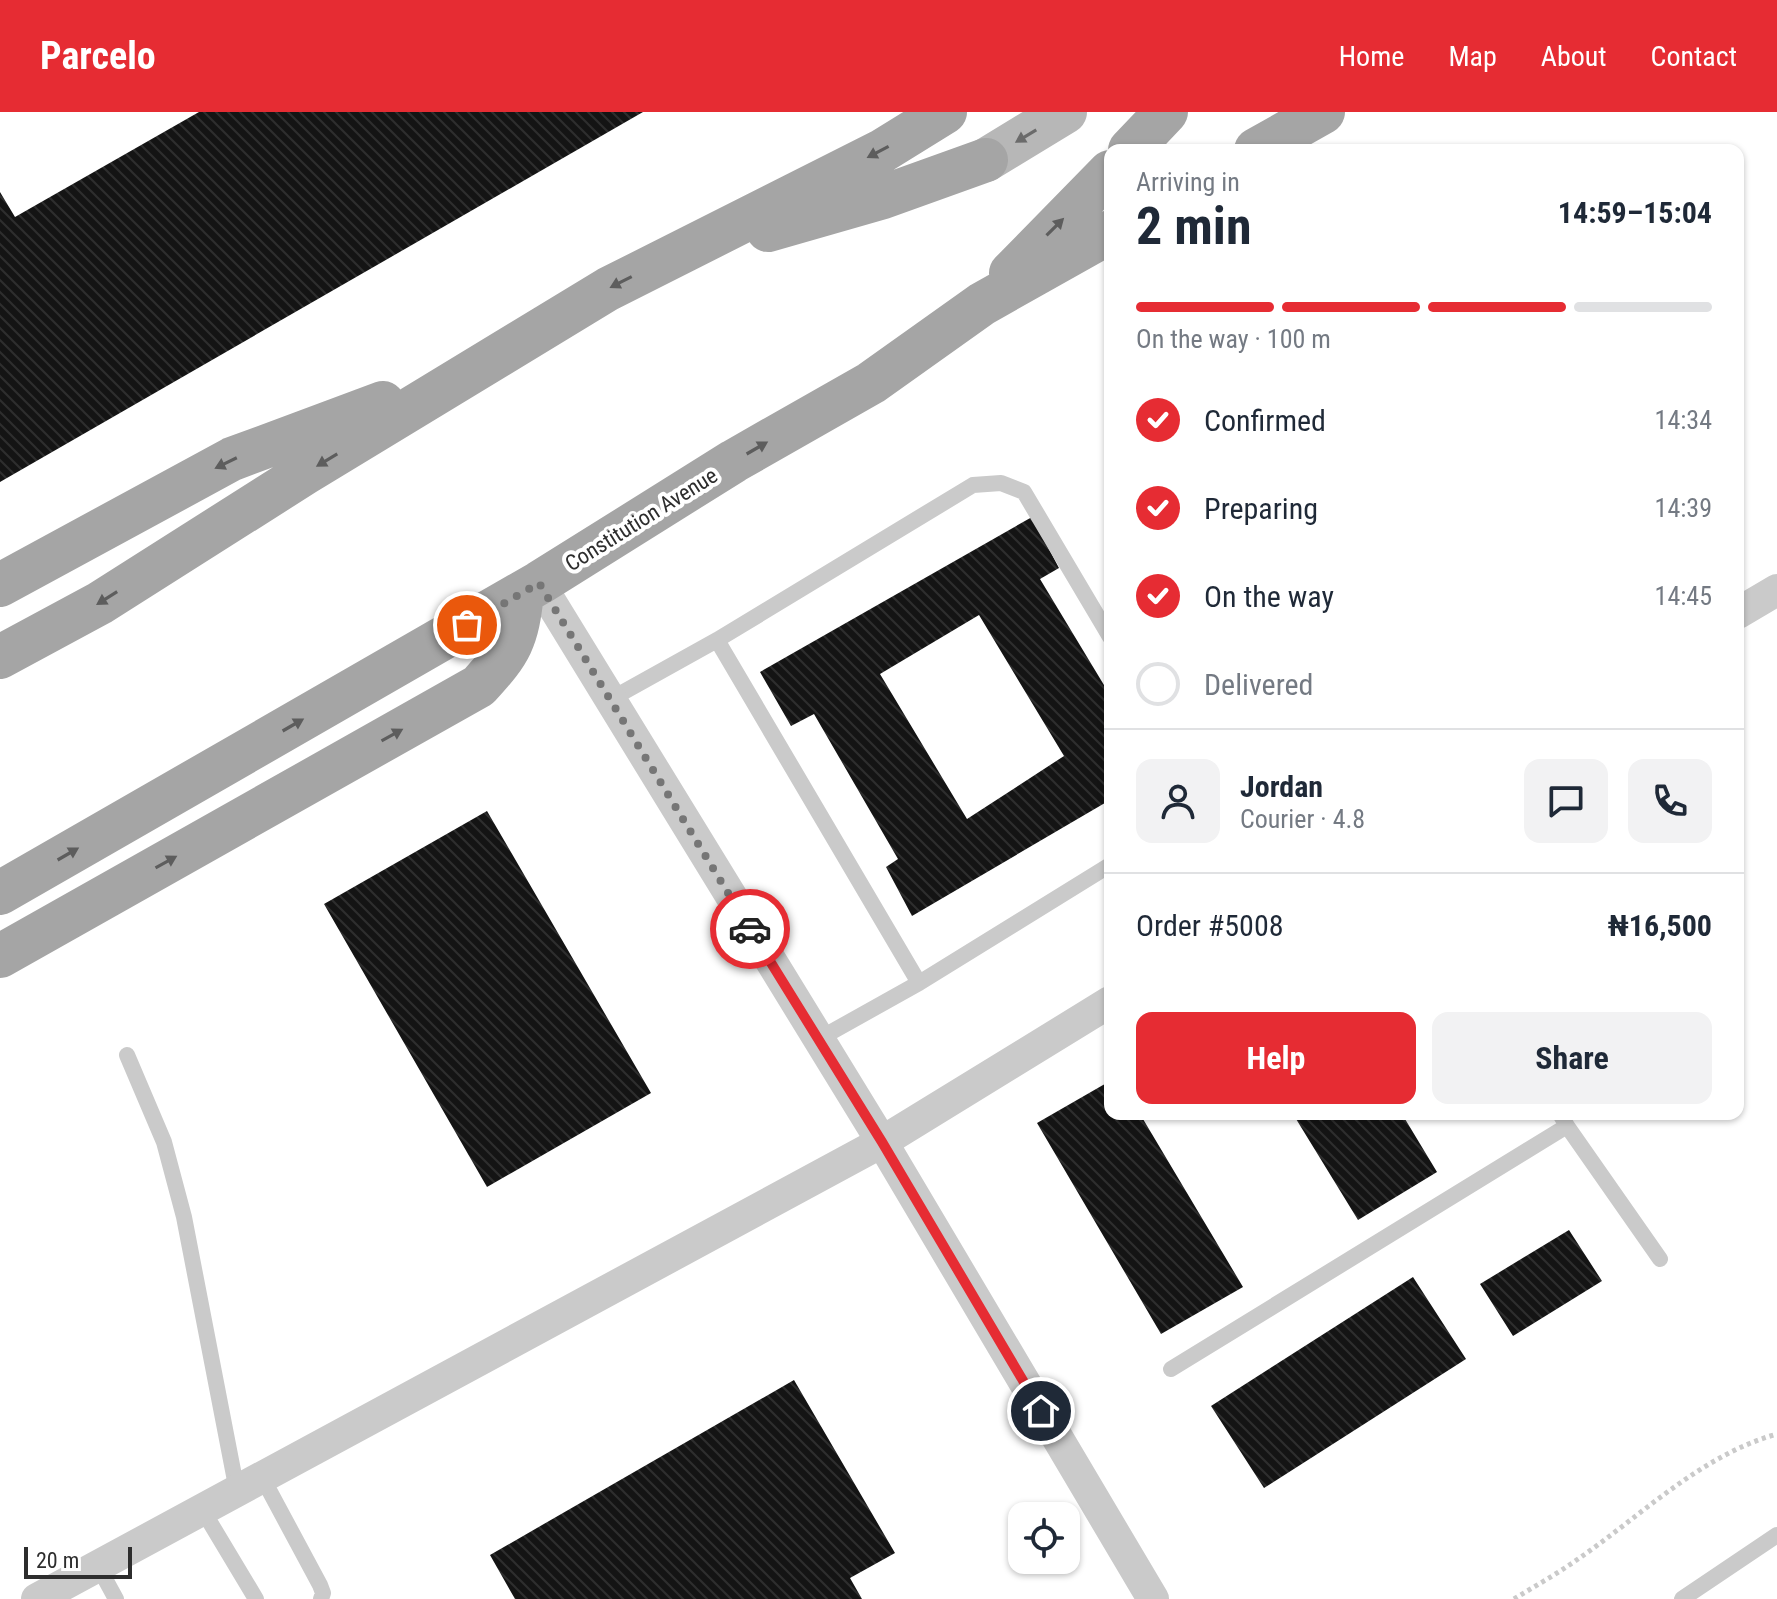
<!DOCTYPE html>
<meta charset="utf-8">
<style>
body{margin:0;font-family:"Roboto Condensed",sans-serif;background:#f2f2f3;color:#1f2937;height:100vh;display:flex;flex-direction:column;font-size:30px;white-space:nowrap}
*{box-sizing:border-box;margin:0}
p{font-size:26px;color:#747a83}
.icon{flex:none;width:44px;height:44px;fill:none;stroke:currentColor;stroke-width:2;stroke-linecap:round;stroke-linejoin:round}
.map{position:relative;flex:1;overflow:hidden}
.side{position:absolute;left:1104px;top:32px;width:640px;height:976px;display:flex;flex-direction:column;background:#fff;border-radius:16px;box-shadow:0 2px 6px #0004}
.side>*{flex:none}
.buttons{position:absolute;left:1008px;top:1390px;display:grid;gap:16px}
.buttons a{display:grid;place-items:center;width:72px;height:72px;border-radius:16px;background:#fff;box-shadow:0 2px 6px #0004;font-size:40px}
.scale{position:absolute;left:24px;bottom:20px;width:108px;box-sizing:border-box;padding-left:8px;border:4px solid #2d2d2d;border-top:0;font-size:22px;line-height:28px;white-space:nowrap;color:#2d2d2d;-webkit-text-stroke:6px #fff;paint-order:stroke}
.pin{position:absolute;display:grid;place-items:center;width:68px;height:68px;color:#fff;margin:-34px;border:4px solid #fff;border-radius:50%;box-shadow:0 2px 8px #0007}
.courier{position:absolute;display:grid;place-items:center;width:80px;height:80px;margin:-40px;border:6px solid #e62c33;border-radius:50%;background:#fff;color:#222;box-shadow:0 2px 10px #0007}
.head em{font-style:normal;font-weight:700}
.head div{display:flex;flex-direction:column-reverse}
.head{display:flex;align-items:center;justify-content:space-between;height:136px;padding:0 32px}
h1{font-size:52px;font-weight:700;line-height:60px}
.bar{display:grid;grid-template-columns:repeat(4,1fr);gap:12px 8px;align-content:center;height:96px;padding:0 32px}
.bar i{height:10px;border-radius:6px;background:#e0e1e3}
.bar .current{background:#e62c33}
.bar p{grid-column:span 4}
.line{display:flex;align-items:center;gap:20px;padding:0 32px;border-top:2px solid #e0e1e3}
.line div{flex:1}
.round{display:grid;place-items:center;flex:none;width:84px;height:84px;border-radius:16px;background:#f2f2f3}
ol{padding:0 32px;list-style:none}
li{display:flex;align-items:center;gap:24px;height:88px}
li p{margin-inline-start:auto}
li .icon{padding:8px;border-radius:50%;background:#e62c33;color:#fff;stroke-width:4}
li:last-child{color:#747a83}
li i{width:44px;height:44px;border:4px solid #e0e1e3;border-radius:50%}
.button{display:flex;gap:16px;margin-top:auto;padding:16px 32px}
.button a{flex:1;height:92px;border-radius:16px;background:#e62c33;color:#fff;font-size:32px;font-weight:700;line-height:92px;text-align:center}
.button a+a{background:#f2f2f3;color:#1f2937}
header{display:flex;align-items:center;gap:48px;box-sizing:border-box;height:112px;padding:0 40px;background:#e62c33;color:#fff}
header strong{font-size:38px}
nav{display:flex;gap:44px;margin-inline-start:auto;font-size:28px}
.map>svg:first-child{display:block}
.building{fill:url(#building-back-hatch);fill-rule:evenodd}
.lines{fill:none;stroke-linecap:round;stroke-linejoin:round}
.path{stroke:#cacaca;stroke-width:5;stroke-dasharray:4 4;stroke-linecap:butt}
.service{stroke:#cacaca;stroke-width:16}
.minor{stroke:#cacaca;stroke-width:32}
.secondary{stroke:#b7b7b7;stroke-width:44}
.primary{stroke:#a5a5a5;stroke-width:44}
.oneway{fill:#6b6b6b}
.oneway2{fill:#5d5d5d}
.done{stroke:#767676;stroke-width:8;stroke-dasharray:0 14.4}
.route{stroke:#e62c33;stroke-width:10}
.labels{text-anchor:middle;stroke-width:8;stroke-linejoin:round;paint-order:stroke}
.street-label{font-size:22px;fill:#2d2d2d;stroke:#fff}
</style>
<header>
<strong>Parcelo</strong>
<nav><a>Home</a><a>Map</a><a>About</a><a>Contact</a></nav>
</header>
<div class="map">
<svg width="1777" height="1487" viewBox="0 0 1777 1487">
<defs>
<pattern id="building-back-hatch" width="6" height="6" patternUnits="userSpaceOnUse" patternTransform="scale(2)"><rect width="6" height="6" fill="#141414"/><path d="M-1 5l2 2M0 0l6 6M5-1l2 2" fill="none" stroke="#2e2e2e"/></pattern>
</defs>
<rect width="100%" height="100%" fill="#fff"/>
<path class="building" d="M199 0H643L0 370V80L15 105Z
M1032 405 1059 456 1040 467 1110 583V688L912 804 886 755 898 747 814 602 791 614 760 560ZM979 503 1064 644 967 707 880 562Z
M487 699 651 981 487 1075 324 792Z
M1110 969V1002H1140L1243 1175 1161 1222 1037 1011Z
M1293 1002H1402L1437 1060 1358 1108Z
M1569 1118 1602 1169 1513 1224 1480 1172Z
M1413 1165 1466 1247 1264 1376 1211 1294Z
M794 1268 895 1441 850 1466 862 1487H515L490 1443Z"/>
<g class="lines">
<path class="path" d="M1514 1487C1535 1474 1557 1462 1578 1447 1641 1404 1701 1343 1777 1322"/>
<path class="service" d="M717 528 919 871
M611 587 717 528 973 373 1001 371 1024 380 1110 525
M817 928 919 871 1110 753
M127 943 164 1030 184 1105 237 1379
M1567 1014 1660 1147
M1171 1257 1567 1014 1560 1002
M262 1365 320 1473 323 1481 321 1487
M202 1397 256 1487
M98 1454 116 1487
M1682 1487 1777 1423"/>
<path class="minor" d="M539 471 882 1030 1153 1487
M1738 501 1777 478
M37 1487 882 1030 1110 890"/>
<path class="secondary" d="M986 48 1065 0"/>
<path class="primary" d="M1130 38 1166 0
M1256 38 1323 0
M768 118 883 85 986 48
M1011 161 1110 60
M0 473 232 347 383 291
M0 545 100 491 305 361 608 177 882 39 945 0
M0 781 539 471 734 349 871 271 982 192 1110 120
M0 844 479 574C511 539 517 528 522 481"/>
</g>
<defs><path id="oneway-solid" d="M-6-.8H1V-3.2L6.5 0L1 3.2V.8H-6Z" transform="scale(2)"/></defs>
<use class="oneway" href="#oneway-solid" transform="translate(1026 24) rotate(149)"/>
<g class="oneway2">
<use href="#oneway-solid" transform="translate(878 40) rotate(152)"/>
<use href="#oneway-solid" transform="translate(1055 115) rotate(-45)"/>
<use href="#oneway-solid" transform="translate(621 170) rotate(153)"/>
<use href="#oneway-solid" transform="translate(757 336) rotate(-30)"/>
<use href="#oneway-solid" transform="translate(327 348) rotate(149)"/>
<use href="#oneway-solid" transform="translate(226 351) rotate(154)"/>
<use href="#oneway-solid" transform="translate(107 486) rotate(148)"/>
<use href="#oneway-solid" transform="translate(293 613) rotate(-30)"/>
<use href="#oneway-solid" transform="translate(392 623) rotate(-29)"/>
<use href="#oneway-solid" transform="translate(68 742) rotate(-30)"/>
<use href="#oneway-solid" transform="translate(166 750) rotate(-29)"/>
</g>
<g class="lines">
<path class="done" d="M467 513 539 471 750 817"/>
<path class="route" d="M750 817 882 1030 1041 1299"/>
</g>
<g class="labels">
<g class="street-label">
<text transform="translate(641 407) rotate(-32)" y="8">Constitution Avenue</text>
</g>
</g>
</svg>
<div class="buttons">
<a><svg class="icon" aria-label="locate" viewBox="0 0 24 24"><circle cx="12" cy="12" r="6"/><path d="M12 2v4M12 18v4M2 12h4M18 12h4"/></svg></a>
</div>
<div class="scale">20 m</div>
<div class="pin" style="left:467px;top:513px;background:#ea580c"><svg class="icon" aria-label="bag" viewBox="0 0 24 24"><path d="M5 8h14l-1 12H6zM9 8a3 3 0 0 1 6 0"/></svg></div>
<div class="pin" style="left:1041px;top:1299px;background:#1f2937"><svg class="icon" aria-label="home" viewBox="0 0 24 24"><path d="M3 11l9-7 9 7M6 9v11h12V9"/></svg></div>
<div class="courier" style="left:750px;top:817px"><svg class="icon" aria-label="car" viewBox="0 0 24 24"><path d="M5 17H2v-5l4-1 3-4h7l3 4 3 1v5h-3M9 17h6M6 11h13"/><circle cx="7" cy="17" r="2"/><circle cx="17" cy="17" r="2"/></svg></div>
<section class="side">
<div class="head"><div><h1>2 min</h1><p>Arriving in</p></div><em>14:59–15:04</em></div>
<div class="bar"><i class="current"></i><i class="current"></i><i class="current"></i><i></i><p>On the way · 100 m</p></div>
<ol>
<li><svg class="icon" aria-label="check" viewBox="0 0 24 24"><path d="M5 12l5 5 9-10"/></svg>Confirmed<p>14:34</p></li>
<li><svg class="icon" aria-label="check" viewBox="0 0 24 24"><path d="M5 12l5 5 9-10"/></svg>Preparing<p>14:39</p></li>
<li><svg class="icon" aria-label="check" viewBox="0 0 24 24"><path d="M5 12l5 5 9-10"/></svg>On the way<p>14:45</p></li>
<li><i></i>Delivered</li>
</ol>
<div class="line" style="height:144px"><a class="round"><svg class="icon" aria-label="person" viewBox="0 0 24 24"><circle cx="12" cy="8" r="4"/><path d="M4 21q1-7 8-7t8 7"/></svg></a><div><b>Jordan</b><p>Courier · 4.8</p></div><a class="round"><svg class="icon" aria-label="chat" viewBox="0 0 24 24"><path d="M4 5h16v11H9l-5 4z"/></svg></a><a class="round"><svg class="icon" aria-label="phone" viewBox="0 0 24 24"><path d="M5 4h4l2 5-3 2q2 4 5 5l2-3 5 2v4C11 20 4 13 5 4z"/></svg></a></div>
<div class="line" style="height:104px"><div>Order #5008</div><b>₦16,500</b></div>
<div class="button"><a>Help</a><a>Share</a></div>
</section>
</div>
